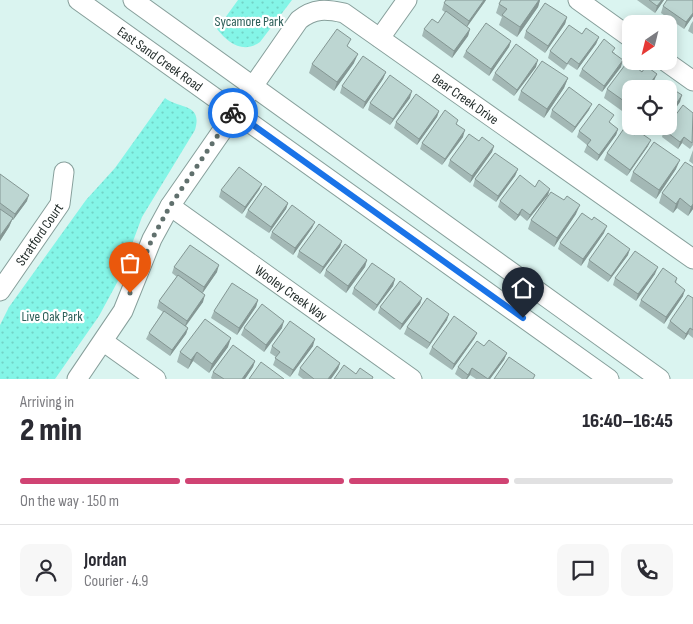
<!DOCTYPE html>
<meta charset="utf-8">
<style>
body{margin:0;font-family:"Sofia Sans Condensed",sans-serif;background:#f7f7f7;color:#2b2b33;height:100vh;display:flex;flex-direction:column;font-size:19px;white-space:nowrap}
*{box-sizing:border-box;margin:0}
p{font-size:16px;color:#7c7c81}
.icon{flex:none;width:28px;height:28px;fill:none;stroke:currentColor;stroke-width:2;stroke-linecap:round;stroke-linejoin:round}
.map{position:relative;height:379px;overflow:hidden}
.drawer{display:flex;flex-direction:column;background:#fff;flex:1}
.drawer>*{flex:none}
.needle{width:32px;rotate:215deg}
.controls{position:absolute;left:622px;top:15px;display:grid;gap:10px}
.controls a{display:grid;place-items:center;width:55px;height:55px;border-radius:10px;background:#fff;box-shadow:0 2px 12px #0003;font-size:25px}
.pin{position:absolute;display:grid;place-items:center;width:42px;height:42px;color:#fff;margin:-51px -21px;border-radius:50% 50% 50% 0;rotate:-45deg;box-shadow:0 0 5px #0007}
.pin .icon{rotate:45deg}
.courier{position:absolute;display:grid;place-items:center;width:50px;height:50px;margin:-25px;border:4px solid #1a73e8;border-radius:50%;background:#fff;color:#222;box-shadow:0 1px 6px #0007}
.overview em{font-style:normal;font-weight:800}
.overview div{display:flex;flex-direction:column-reverse}
.overview{display:flex;align-items:center;justify-content:space-between;height:85px;padding:0 20px}
h1{font-size:32px;font-weight:800;line-height:38px}
.bar{display:grid;grid-template-columns:repeat(4,1fr);gap:8px 5px;align-content:center;height:60px;padding:0 20px}
.bar i{height:6px;border-radius:4px;background:#e1e1e2}
.bar .active{background:#d04373}
.bar p{grid-column:span 4}
.line{display:flex;align-items:center;gap:12px;padding:0 20px;border-top:1px solid #e1e1e2}
.line div{flex:1}
.round{display:grid;place-items:center;flex:none;width:52px;height:52px;border-radius:10px;background:#f7f7f7}
.map>svg:first-child{display:block}
.park{fill:url(#park-dots)}
.lines{fill:none;stroke-linecap:round;stroke-linejoin:round}
.minor-casing{stroke:#879f9b;stroke-width:21}
.minor{stroke:#fff;stroke-width:19}
.wall{fill:#a3b8b5}
.shaded-wall{fill:#849693}
.building{fill:#bdd6d2;stroke:#849693}
.done{stroke:#60706d;stroke-width:5;stroke-dasharray:0 9}
.route{stroke:#1a73e8;stroke-width:6}
.labels{text-anchor:middle;stroke-width:4.5;stroke-linejoin:round;paint-order:stroke}
.park-label{font-size:14px;fill:#2c5e58;stroke:#fff}
.street-label{font-size:14px;fill:#1f2927;stroke:#fff}
</style>
<div class="map">
<svg width="693" height="379" viewBox="0 0 693 379">
<defs>
<pattern id="park-dots" width="8" height="8" patternUnits="userSpaceOnUse" patternTransform="scale(1.25)"><rect width="8" height="8" fill="#84f5e7"/><path d="M2 2h.1M6 6h.1" fill="none" stroke="#72d2c6" stroke-width="1.8" stroke-linecap="round"/></pattern>
</defs>
<rect width="100%" height="100%" fill="#daf4f0"/>
<path class="park" d="M238 0H292L260 42C243 54 228 43 217 29Z
M165 98C179 109 203 103 195 130L142 217 119 279 99 316 55 379H0V325L9 307 86 200 115 168Z"/>
<g class="lines">
<g class="minor-casing">
<g id="minor">
<path id="s1" d="M78 0 609 379"/>
<path d="M133 0 660 379"/>
<path d="M578 0 631 38"/>
<path d="M380 38 407 0"/>
<path d="M665 61 693 81"/>
<path id="s2" d="M170 206 412 379"/>
<path id="s3" d="M0 291 60 204 64 172"/>
<path d="M104 342 156 379"/>
<path id="s4" d="M77 379 123 311 152 239 170 206 299 20C314 8 326 9 344 13L693 259"/>
</g>
</g>
<use href="#minor" class="minor"/>
</g>
<path class="wall" d="M446 0H486L484 3 467 27 470 29 468 36 452 58 422 36 424 29 438 23 446 13 442 10 444 3Z
M501 0H540L538 7 517 37 499 25 502 17 496 13 499 4Z
M637 0H664L655 13Z
M663 6 693 16 684 29 661 13Z
M567 17 565 24 545 53 524 38 526 31Z
M693 21V34L688 31 691 24Z
M582 34 599 37 596 44 577 70 568 64 564 70 548 58 550 51Z
M511 41 509 47 489 76 463 57 466 51Z
M349 47 354 63 334 91 309 73 312 64Z
M614 52 621 67 602 92 579 76 582 69Z
M536 67 514 96 492 80 495 73Z
M386 72 383 79 363 109 340 93 342 86Z
M568 78 564 88 544 118 518 100 521 91Z
M653 83 631 89V113L629 116 604 98 607 89Z
M410 98 390 125 368 110 370 103Z
M552 110H589L572 133 550 117Z
M439 111 437 117 417 145 394 128 396 122Z
M693 113V145L690 149 682 143 678 149 662 137 664 130Z
M611 122 610 123 618 129 616 135 597 161 584 152 587 145 577 137 579 131Z
M457 124 463 137 442 165 420 149 422 143Z
M644 126H663L657 135Z
M635 135 648 146 627 176 604 160 607 153Z
M479 141 494 146 492 152 470 183 448 166 450 160Z
M693 150V164L689 161Z
M693 167V209L688 216 677 208 673 213 659 203 662 193Z
M518 169 515 176 496 202 473 186 475 179Z
M676 169 656 199 630 181 633 172Z
M0 174 27 201 13 220H12L9 227 0 241Z
M262 184 259 190 242 214 219 197 221 190Z
M535 187 548 195 527 221 520 215 515 221 498 207 500 201Z
M288 203 286 209 269 233 245 217 248 210Z
M576 214 554 247 528 229 531 220Z
M315 222 312 228 293 255 270 238 272 232Z
M604 233 581 266 558 249 560 243Z
M342 241 340 247 320 274 297 257 299 251Z
M628 255 608 282 587 267 589 260Z
M367 260 365 267 346 293 324 276 326 270Z
M174 267 217 272 202 293 203 302 186 326 188 328 186 334 170 356 146 339 149 333 163 312 157 308 159 301 177 277 172 273Z
M655 274 636 301 613 285 615 278Z
M677 278 676 283 683 296 664 324 639 306 641 300Z
M395 279 393 286 374 311 352 294 354 288Z
M422 298 420 304 400 330 378 313 380 307Z
M693 298V338L688 334 684 340 667 328 670 321Z
M258 300 256 307 237 335 211 318 214 311Z
M447 320 427 349 404 334 407 327Z
M244 328H282L264 352 241 335Z
M477 333 474 339 452 370 429 354 432 347Z
M272 346H313L290 377 273 365 276 357 270 353Z
M484 346 507 353 504 360 490 379H476L470 375 467 379H462L455 374 458 367Z
M228 347 209 373 193 361 188 369 177 362 180 352Z
M255 361 253 367 245 379H212L211 378 213 372Z
M340 363 338 369 331 379H303L298 375 300 368Z"/>
<path class="shaded-wall" d="M484 0H486L484 3 466 28 469 21Z
M539 0H540L538 7 517 37 520 27Z
M662 0H664L655 13 657 6Z
M693 13V16L684 29 686 22Z
M567 17 565 24 545 53 548 46Z
M470 29 468 36 452 58 454 51Z
M599 37 596 44 577 70 579 64Z
M511 41 509 47 489 76 491 69Z
M358 54 354 63 334 91 337 82Z
M538 60 536 67 514 96 517 90Z
M623 60 621 67 602 92 604 86Z
M386 72 383 79 363 109 365 102Z
M657 74 653 83 649 89H646Z
M568 78 564 88 544 118 547 109Z
M412 91 410 98 390 125 393 119Z
M682 95 680 102 669 118V115Z
M592 104 589 110 572 133 575 127Z
M439 111 437 117 417 145 419 139Z
M661 126H663L657 135 659 129Z
M618 129 616 135 597 161 599 155Z
M465 130 463 137 442 165 445 159Z
M684 137 682 143 678 149 680 142Z
M651 140 648 146 627 176 630 170Z
M494 146 492 152 470 183 472 176Z
M680 160 676 169 656 199 659 190Z
M518 169 515 176 496 202 498 196Z
M262 184 259 190 242 214 245 207Z
M550 189 548 195 527 221 530 215Z
M29 195 27 201 13 220 15 214Z
M680 198 677 208 673 213 676 204Z
M288 203 286 209 269 233 271 227Z
M693 204V209L688 216 691 207Z
M580 205 576 214 554 247 557 238Z
M522 209 520 215 515 221 518 215Z
M13 218 9 227 0 241V236Z
M315 222 312 228 293 255 295 248Z
M607 226 604 233 581 266 583 259Z
M342 241 340 247 320 274 323 267Z
M630 249 628 255 608 282 611 276Z
M367 260 365 267 346 293 348 286Z
M219 265 217 272 202 294 204 287Z
M658 267 655 274 636 301 638 294Z
M395 279 393 286 374 311 377 305Z
M685 290 683 296 664 324 666 317Z
M205 295 203 302 184 328 187 321Z
M422 298 420 304 400 330 402 324Z
M258 300 256 307 237 335 239 328Z
M449 314 447 320 427 349 430 343Z
M284 321 282 328 264 352 266 345Z
M188 328 186 334 170 356 172 350Z
M690 328 688 334 684 340 686 334Z
M477 333 474 339 452 370 454 364Z
M231 338 228 347 209 373 212 364Z
M315 339 313 346 290 377 293 370Z
M197 352 193 361 188 369 191 360Z
M507 353 504 360 490 379H488Z
M255 361 253 367 245 379H242Z
M340 363 338 369 331 379H328Z
M472 368 470 375 467 379H466L468 375Z"/>
<path class="building" d="M446 0H484L469 21 444 3Z
M501 0H539L520 27 502 15 507 9 499 4Z
M649 0H662L657 6Z
M667 0H693V13L686 22 663 6Z
M545 3 567 17 548 46 526 31Z
M446 11 470 29 454 51 424 29 432 19 438 23Z
M486 23 511 41 491 69 466 51Z
M569 25 582 34 586 28 599 37 579 64 571 58 567 64 550 51Z
M337 29 351 39 347 46 358 54 337 82 312 64Z
M604 39 615 48 612 52 623 60 604 86 582 69Z
M516 44 538 60 517 90 495 73Z
M363 56 386 72 365 102 342 86Z
M542 61 568 78 547 109 521 91Z
M628 61 642 72 646 66 657 74 646 89H631V106L607 89Z
M390 75 412 91 393 119 370 103Z
M656 83 665 89H652Z
M569 87 592 104 575 127 552 110Z
M671 88 682 95 669 115V91Z
M416 94 439 111 419 139 396 122Z
M599 104 614 115 609 122 618 129 599 155 587 145 591 140 579 131Z
M683 105 693 113 692 143 684 137 680 142 664 130 667 126H669V124Z
M445 110 458 120 456 124 465 130 445 159 422 143Z
M625 127 635 135 638 131 651 140 630 170 607 153Z
M469 134 479 141 482 137 494 146 472 176 450 160Z
M654 142 680 160 659 190 633 172Z
M495 153 518 169 498 196 475 179Z
M685 162 693 167V204L691 207 680 198 676 204 662 193Z
M239 167 262 184 245 207 221 190Z
M0 174 29 195 15 214 0 203Z
M520 175 535 187 539 180 550 189 530 215 522 209 518 215 500 201Z
M265 186 288 203 271 227 248 210Z
M551 192 564 200 567 196 580 205 557 238 531 220Z
M292 205 315 222 295 248 272 232Z
M0 209 13 218 0 236Z
M582 213 592 220 594 217 607 226 583 259 560 243Z
M319 224 342 241 323 267 299 251Z
M608 233 630 249 611 276 589 260Z
M345 244 367 260 348 286 326 270Z
M190 245 219 265 204 287 174 267Z
M635 251 658 267 638 294 615 278Z
M372 263 395 279 377 305 354 288Z
M663 268 677 278 675 282 685 290 666 317 641 300Z
M178 275 205 295 187 321 159 301Z
M400 281 422 298 402 324 380 307Z
M232 283 258 300 239 328 214 311Z
M688 295 693 298V330L690 328 686 334 670 321Z
M427 298 449 314 430 343 407 327Z
M262 304 284 321 266 345 244 328Z
M164 311 188 328 172 350 149 333Z
M454 316 477 333 454 364 432 347Z
M205 319 231 338 212 364 197 352 191 360 180 352Z
M290 321 315 339 293 370 275 358 280 352 272 346Z
M489 340 507 353 488 379 472 368 468 375 458 367 477 341 484 346Z
M233 345 255 361 242 379H224L213 372Z
M317 346 340 363 328 379H314L300 368Z
M509 357 535 375 533 379H494Z
M261 362 284 379H249Z
M344 365 356 374 360 368 373 377 372 379H334Z"/>
<g class="lines">
<path class="done" d="M130 293 152 239 170 206 233 113"/>
<path class="route" d="M233 113 234 111 256 127 523 318"/>
</g>
<g class="labels">
<g class="park-label">
<text x="249" y="26">Sycamore Park</text>
<text x="52" y="321">Live Oak Park</text>
</g>
<g class="street-label">
<text dy="5" stroke="none"><textPath href="#s1" startOffset="101">East Sand Creek Road</textPath></text>
<text dy="5" stroke="none"><textPath href="#s4" startOffset="620">Bear Creek Drive</textPath></text>
<text dy="5" stroke="none"><textPath href="#s3" startOffset="69">Stratford Court</textPath></text>
<text dy="5" stroke="none"><textPath href="#s2" startOffset="149">Wooley Creek Way</textPath></text>
</g>
</g>
</svg>
<div class="controls">
<a><svg class="needle" viewBox="-14 -14 28 28"><path d="M0-13l5 13h-10z" fill="#e53935"/><path d="M0 13l5-13h-10z" fill="#7c7c81"/></svg></a>
<a><svg class="icon" aria-label="locate" viewBox="0 0 24 24"><circle cx="12" cy="12" r="6"/><path d="M12 2v4M12 18v4M2 12h4M18 12h4"/></svg></a>
</div>
<div class="pin" style="left:130px;top:293px;background:#ea580c"><svg class="icon" aria-label="bag" viewBox="0 0 24 24"><path d="M5 8h14l-1 12H6zM9 8a3 3 0 0 1 6 0"/></svg></div>
<div class="pin" style="left:523px;top:318px;background:#1f2937"><svg class="icon" aria-label="home" viewBox="0 0 24 24"><path d="M3 11l9-7 9 7M6 9v11h12V9"/></svg></div>
<div class="courier" style="left:233px;top:113px"><svg class="icon" aria-label="bike" viewBox="0 0 24 24"><circle cx="6" cy="16" r="4"/><circle cx="18" cy="16" r="4"/><path d="M6 16l4-8h5l3 8M10 8l3 8H6M13 5h3"/></svg></div>
</div>
<section class="drawer">
<div class="overview"><div><h1>2 min</h1><p>Arriving in</p></div><em>16:40–16:45</em></div>
<div class="bar"><i class="active"></i><i class="active"></i><i class="active"></i><i></i><p>On the way · 150 m</p></div>
<div class="line" style="height:90px"><a class="round"><svg class="icon" aria-label="person" viewBox="0 0 24 24"><circle cx="12" cy="8" r="4"/><path d="M4 21q1-7 8-7t8 7"/></svg></a><div><b>Jordan</b><p>Courier · 4.9</p></div><a class="round"><svg class="icon" aria-label="chat" viewBox="0 0 24 24"><path d="M4 5h16v11H9l-5 4z"/></svg></a><a class="round"><svg class="icon" aria-label="phone" viewBox="0 0 24 24"><path d="M5 4h4l2 5-3 2q2 4 5 5l2-3 5 2v4C11 20 4 13 5 4z"/></svg></a></div>
</section>
